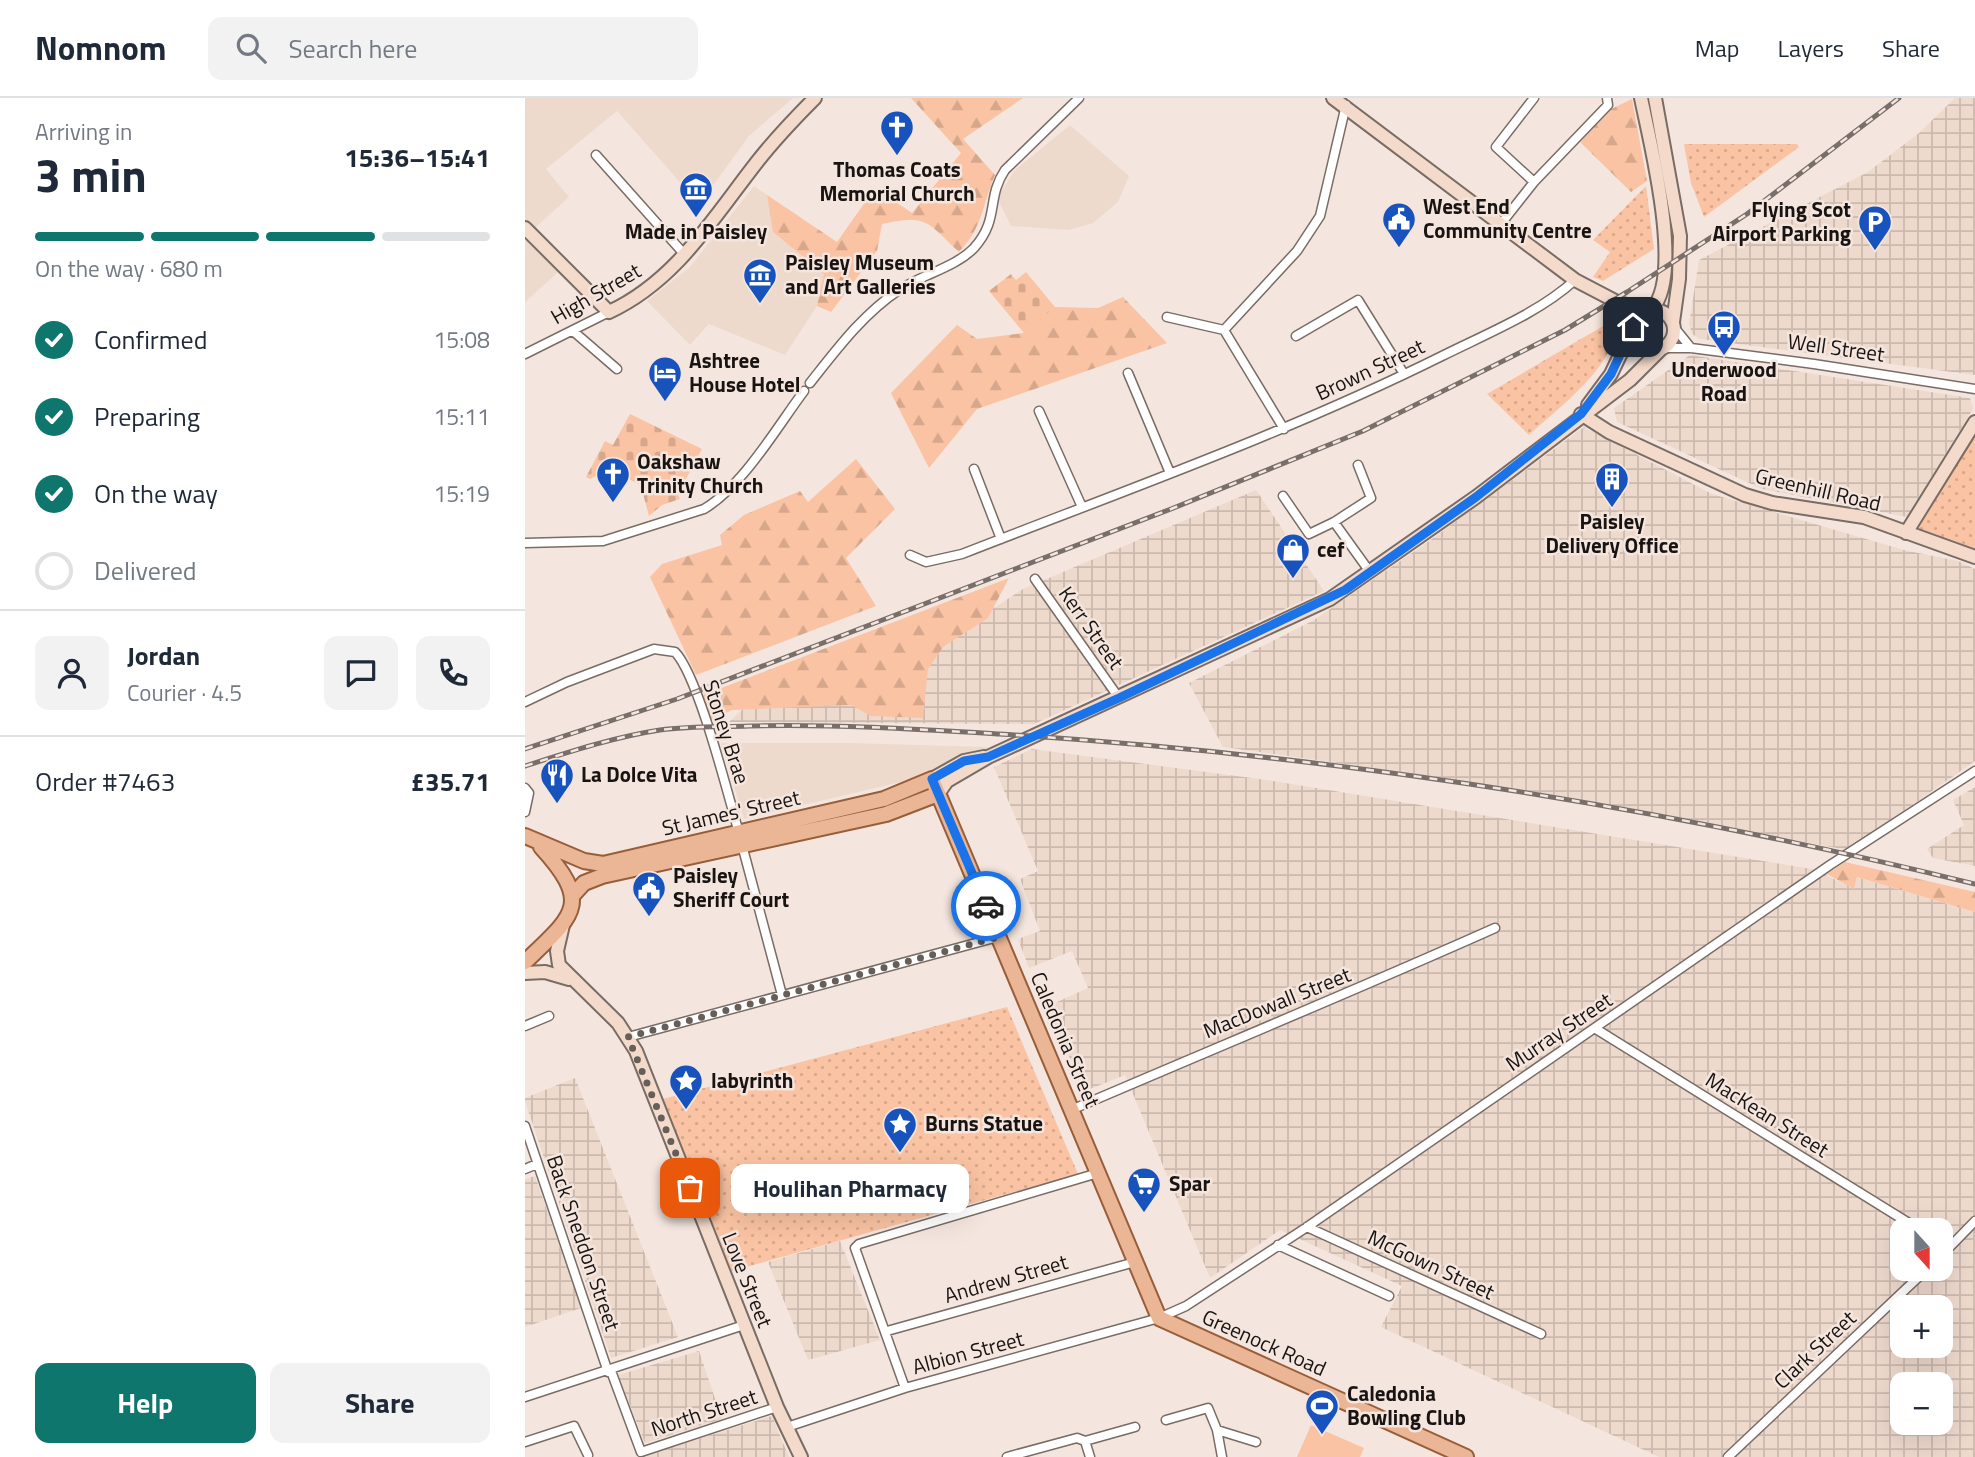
<!DOCTYPE html>
<meta charset="utf-8">
<style>
body{margin:0;font-family:"Titillium Web",sans-serif;background:#f2f2f3;color:#1f2937;height:100vh;display:flex;flex-direction:column;font-size:26px;white-space:nowrap}
*{box-sizing:border-box;margin:0}
p{font-size:23px;color:#747a83}
.icon{flex:none;width:38px;height:38px;fill:none;stroke:currentColor;stroke-width:2;stroke-linecap:round;stroke-linejoin:round}
.map{position:relative;flex:1;overflow:hidden}
.sheet{display:flex;flex-direction:column;background:#fff;width:525px}
.sheet>*{flex:none}
.needle{width:46px;rotate:159deg}
.fabs{position:absolute;left:1365px;top:1120px;display:grid;gap:14px}
.fabs a{display:grid;place-items:center;width:63px;height:63px;border-radius:14px;background:#fff;box-shadow:0 7px 28px #0002;font-size:35px}
.pin{position:absolute;display:grid;place-items:center;width:60px;height:60px;color:#fff;margin:-30px;border-radius:14px;box-shadow:0 4px 10px #0006}
.courier{position:absolute;display:grid;place-items:center;width:70px;height:70px;margin:-35px;border:5px solid #1a73e8;border-radius:50%;background:#fff;color:#222;box-shadow:0 2px 9px #0007}
.bubble{position:absolute;height:49px;border-radius:14px;background:#fff;box-shadow:0 7px 28px #0002;font-size:23px;font-weight:700;line-height:49px;text-align:center}
.head em{font-style:normal;font-weight:700}
.head div{display:flex;flex-direction:column-reverse}
.head{display:flex;align-items:center;justify-content:space-between;height:119px;padding:0 35px}
h1{font-size:46px;font-weight:700;line-height:52px}
.bar{display:grid;grid-template-columns:repeat(4,1fr);gap:10px 7px;align-content:center;height:84px;padding:0 35px}
.bar i{height:9px;border-radius:5px;background:#e0e1e3}
.bar .on{background:#0f766e}
.bar p{grid-column:span 4}
.line{display:flex;align-items:center;gap:18px;padding:0 35px;border-top:2px solid #e0e1e3}
.line div{flex:1}
.round{display:grid;place-items:center;flex:none;width:74px;height:74px;border-radius:14px;background:#f2f2f3}
ol{padding:0 35px;list-style:none}
li{display:flex;align-items:center;gap:21px;height:77px}
li p{margin-inline-start:auto}
li .icon{padding:7px;border-radius:50%;background:#0f766e;color:#fff;stroke-width:4}
li:last-child{color:#747a83}
li i{width:38px;height:38px;border:4px solid #e0e1e3;border-radius:50%}
.cta{display:flex;gap:14px;margin-top:auto;padding:14px 35px}
.cta a{flex:1;height:80px;border-radius:14px;background:#0f766e;color:#fff;font-size:28px;font-weight:700;line-height:80px;text-align:center}
.cta a+a{background:#f2f2f3;color:#1f2937}
header{display:flex;align-items:center;gap:42px;box-sizing:border-box;height:98px;padding:0 35px;background:#fff;border-bottom:2px solid #e0e1e3}
header strong{font-size:33px}
nav{display:flex;gap:38px;margin-inline-start:auto;font-size:24px}
.search{width:490px;height:63px;background:#f2f2f3;display:flex;align-items:center;gap:18px;box-sizing:border-box;padding:0 24px;border-radius:14px;color:#747a83;font-size:26px}
main{display:flex;flex:1;min-height:0}
.map>svg:first-child{display:block}
.built{fill:#eed9cd}
.industrial{fill:url(#industrial-grid);fill-rule:evenodd}
.green{fill:url(#green-dots)}
.forest{fill:url(#forest-firs)}
.cemetery{fill:url(#cemetery-stones)}
.pitch{fill:#fac3a3}
.lines{fill:none;stroke-linecap:round;stroke-linejoin:round}
.street-casing{stroke:#786c65;stroke-width:11}
.secondary-casing{stroke:#786c65;stroke-width:16}
.primary-casing{stroke:#985d39;stroke-width:18}
.street{stroke:#fff;stroke-width:8}
.secondary{stroke:#f4daca;stroke-width:12}
.primary{stroke:#eab695;stroke-width:14}
.rail-casing{stroke:#786f6a;stroke-width:5}
.rail{stroke:#f4e6de;stroke-width:2.5;stroke-dasharray:8;stroke-linecap:butt}
.done{stroke:#665e59;stroke-width:7;stroke-dasharray:0 12.6}
.route{stroke:#1a73e8;stroke-width:9}
.labels{text-anchor:middle;stroke-width:5;stroke-linejoin:round;paint-order:stroke}
.poi-label{font-size:21px;font-weight:bold;fill:#191411;stroke:#f4e6de;text-anchor:start}
.street-label{font-size:21px;fill:#191411;stroke:#f4e6de}
</style>
<header>
<strong>Nomnom</strong>
<div class="search"><svg class="icon" aria-label="search" viewBox="0 0 24 24"><circle cx="10" cy="10" r="6"/><path d="M15 15l6 6"/></svg>Search here</div>
<nav><a>Map</a><a>Layers</a><a>Share</a></nav>
</header>
<main>
<section class="sheet">
<div class="head"><div><h1>3 min</h1><p>Arriving in</p></div><em>15:36–15:41</em></div>
<div class="bar"><i class="on"></i><i class="on"></i><i class="on"></i><i></i><p>On the way · 680 m</p></div>
<ol>
<li><svg class="icon" aria-label="check" viewBox="0 0 24 24"><path d="M5 12l5 5 9-10"/></svg>Confirmed<p>15:08</p></li>
<li><svg class="icon" aria-label="check" viewBox="0 0 24 24"><path d="M5 12l5 5 9-10"/></svg>Preparing<p>15:11</p></li>
<li><svg class="icon" aria-label="check" viewBox="0 0 24 24"><path d="M5 12l5 5 9-10"/></svg>On the way<p>15:19</p></li>
<li><i></i>Delivered</li>
</ol>
<div class="line" style="height:126px"><a class="round"><svg class="icon" aria-label="person" viewBox="0 0 24 24"><circle cx="12" cy="8" r="4"/><path d="M4 21q1-7 8-7t8 7"/></svg></a><div><b>Jordan</b><p>Courier · 4.5</p></div><a class="round"><svg class="icon" aria-label="chat" viewBox="0 0 24 24"><path d="M4 5h16v11H9l-5 4z"/></svg></a><a class="round"><svg class="icon" aria-label="phone" viewBox="0 0 24 24"><path d="M5 4h4l2 5-3 2q2 4 5 5l2-3 5 2v4C11 20 4 13 5 4z"/></svg></a></div>
<div class="line" style="height:91px"><div>Order #7463</div><b>£35.71</b></div>
<div class="cta"><a>Help</a><a>Share</a></div>
</section>
<div class="map">
<svg width="1450" height="1359" viewBox="0 0 1450 1359">
<defs>
<pattern id="industrial-grid" width="8" height="8" patternUnits="userSpaceOnUse" patternTransform="scale(1.75)"><rect width="8" height="8" fill="#eed9cd"/><path d="M0 4h8M4 0v8" fill="none" stroke="#ccb9af"/></pattern>
<pattern id="green-dots" width="8" height="8" patternUnits="userSpaceOnUse" patternTransform="scale(1.75)"><rect width="8" height="8" fill="#fac3a3"/><path d="M2 2h.1M6 6h.1" fill="none" stroke="#d6a78b" stroke-width="1.8" stroke-linecap="round"/></pattern>
<pattern id="forest-firs" width="22" height="20" patternUnits="userSpaceOnUse" patternTransform="scale(1.75)"><rect width="22" height="20" fill="#fac3a3"/><path d="M5 1l3.5 6h-7zM16 11l3.5 6h-7z" fill="#d6a78b"/></pattern>
<pattern id="cemetery-stones" width="16" height="16" patternUnits="userSpaceOnUse" patternTransform="scale(1.75)"><rect width="16" height="16" fill="#fac3a3"/><path d="M2 7V4a2 2 0 0 1 4 0v3zM10 15v-3a2 2 0 0 1 4 0v3z" fill="#d6a78b"/></pattern>
</defs>
<rect width="100%" height="100%" fill="#f4e6de"/>
<path class="built" d="M0 0H268L224 38 176 104 169 100 92 13 21 71 44 99 11 129 42 166 0 204Z
M545 27 604 78 593 104 568 125 544 132 486 128 472 100 490 72Z
M229 88 242 97 248 134 300 176 292 208 260 257 184 226 165 247 122 203 165 169Z
M196 645H324L463 649 401 678 219 721Z"/>
<path class="industrial" d="M1430 0H1450V277L1175 241 1167 236 1164 226 1174 162 1343 74 1394 35Z
M1165 257 1445 300 1448 311 1382 419 1237 391 1092 324 1089 310Z
M1059 329 1187 396 1379 452 1433 463 1450 471V663L1323 752 913 679 698 649 664 585 789 522 900 446Z
M731 392 799 493 509 626 204 624 223 606 423 540 498 491Z
M507 651 742 682 1287 771 1329 790 1332 779 1450 814V1359H1134L856 1229 877 1188 755 1132 685 1180 600 977 560 993 521 909 563 890 547 853 504 870 493 841 515 833 495 781 513 773 469 669ZM1377 1132H1416V1171H1377ZM1377 1209H1416V1248H1377ZM1377 1286H1416V1325H1377Z
M1450 689V768L1408 760 1402 751 1439 727 1428 702Z
M50 980 153 1239 86 1260 0 1003V1000Z
M10 1078 56 1210 0 1229V1081Z
M315 1143 355 1242 283 1262 243 1164Z
M174 1253 197 1321 120 1345 93 1277Z
M247 1318 264 1359H115Z"/>
<path class="green" d="M1159 46H1272L1274 49 1179 119 1166 85Z
M1121 88 1129 151 1078 183 1068 179 1085 154 1068 142Z
M1090 221C1099 262 1032 311 1004 337L962 296Z
M1450 334V454L1389 432Z
M482 909 553 1076 207 1173 138 1001Z"/>
<path class="forest" d="M386 0H498L438 41 470 77C457 108 458 129 434 154 402 124 403 116 357 126L352 153 306 214 292 208 299 176 248 134 242 97 312 144 350 90 387 115 436 55Z
M1107 1 1122 83 1106 94 1055 44 1082 13Z
M598 199 642 245 452 311 404 370 366 295 432 227 452 241 498 235 530 209 573 210Z
M331 361 370 411 321 460 351 508 171 577 125 479 137 466 197 447 195 437 219 417 275 393 283 404Z
M484 480 463 520 418 549 403 571 398 620 346 618 326 607 207 612 185 622 178 597Z
M1320 764 1450 794V814L1332 779 1329 791 1302 776Z"/>
<path class="cemetery" d="M501 174 530 209 499 235 464 193 486 176 491 182Z
M105 316 177 351 153 396 155 401 137 407 124 418 116 388C94 375 89 366 65 381L61 379 80 343 88 347Z"/>
<path class="pitch" d="M786 1327 839 1350 835 1359H772Z"/>
<g class="lines">
<g class="street-casing">
<path id="street" d="M1009 0 971 49 1009 84
M71 57 160 157
M975 127 1009 84 1083 7 1082 0
M642 219 699 232 772 153 795 118 821 7
M1149 229 1166 250
M699 232 759 331
M48 233 92 271
M771 238 833 202 879 276
M1139 250H1166L1289 266 1450 291
M0 256 84 214
M603 275 645 375
M285 285C312 251 338 216 374 192 396 177 431 169 449 150 475 121 461 100 480 72L554 0
M514 313 557 409
M449 371 476 441
M758 398 784 436 809 424 845 474
M809 424 846 400 833 367
M0 445 78 443 179 411C218 388 252 329 279 293
M385 457 401 464 437 456C598 393 762 335 917 258 961 236 1014 215 1050 182
M510 481 594 600
M0 604 42 584 129 551 150 554C173 577 203 697 214 735
M0 690 4 695 0 714
M217 747 257 897
M0 928 24 918
M1071 931 1395 1132
M103 939 473 839
M546 1012C688 951 829 893 970 830
M0 1028 83 1274
M0 1071 12 1066
M782 1129 1016 1236
M753 1147 864 1198
M1416 1158 1450 1123
M362 1233 610 1164
M86 1273 116 1354 252 1309
M380 1290 330 1150 334 1146 573 1075
M0 1299 219 1227
M641 1322 683 1310 692 1332 697 1359
M262 1329 380 1290 634 1220 661 1208 782 1129 1305 767 1450 673
M692 1332 731 1344
M560 1343 610 1329
M0 1344 49 1328 63 1357
M482 1359 552 1340 560 1343 565 1359
M1203 1359 1402 1171"/>
</g>
<g class="secondary-casing">
<path id="secondary" d="M808 0 1050 182 1094 205 1122 212
M1116 0C1125 44 1159 177 1127 211
M1130 0 1155 138 1154 181 1148 224
M0 130 84 214C151 183 188 120 232 64 250 41 270 20 290 0
M1109 232a20 20 0 1 1 40 0a20 20 0 1 1-40 0Z
M1063 307 1086 276 1108 230
M1056 316 1084 334 1220 397 1247 405 1339 419 1450 459
M1381 435 1450 324
M407 681 439 663 459 659
M413 696 422 683 463 659 805 501 951 399 1105 282 1136 251
M38 827 32 853 34 867 93 925 111 953 252 1309 276 1359
M0 875 20 874 44 881"/>
</g>
<g class="primary-casing">
<path id="primary" d="M0 738 59 763 78 766 359 701 407 681 634 1220 941 1359
M48 797 59 785 77 778 361 716 413 696
M0 864C49 817 68 806 16 749"/>
</g>
<use href="#street" class="street"/>
<use href="#secondary" class="secondary"/>
<use href="#primary" class="primary"/>
<g class="rail-casing">
<path id="rail" d="M0 651 152 601 646 411 838 333 1040 232 1102 194 1222 116 1374 0
M0 668C44 654 89 639 135 632 164 628 195 629 224 628 308 626 390 631 474 636 803 657 1130 707 1450 786"/>
</g>
<use href="#rail" class="rail"/>
</g>
<g class="lines">
<path class="done" d="M165 1090 103 939 473 839 461 808"/>
<path class="route" d="M461 808 407 681 439 663 463 659 594 600 820 492 951 399 1056 316 1086 276 1108 229"/>
</g>
<defs>
<g id="church-pin" transform="scale(1.75)"><path d="M0 17L-7.5 6A9.5 9.5 0 1 1 7.5 6Z" fill="#1752bd" stroke="#f4e6de"/><path d="M-1.2-6h2.4v3.5h3.3v2.4h-3.3V6h-2.4V-.1h-3.3v-2.4h3.3Z" fill="#fff"/></g>
<g id="museum-pin" transform="scale(1.75)"><path d="M0 17L-7.5 6A9.5 9.5 0 1 1 7.5 6Z" fill="#1752bd" stroke="#f4e6de"/><path d="M0-6L6-3V-2H-6V-3ZM-5-1h2V3h-2ZM-1-1h2V3h-2ZM3-1h2V3H3ZM-6 4H6V6H-6Z" fill="#fff"/></g>
<g id="civic-pin" transform="scale(1.75)"><path d="M0 17L-7.5 6A9.5 9.5 0 1 1 7.5 6Z" fill="#1752bd" stroke="#f4e6de"/><path d="M-.6-6.5H3V-4.5H.6V-3L4-1V1h2V6H-6V1h2V-1L-.6-3ZM-1.2 2.5V6h2.4V2.5Z" fill="#fff"/></g>
<g id="parking-pin" transform="scale(1.75)"><path d="M0 17L-7.5 6A9.5 9.5 0 1 1 7.5 6Z" fill="#1752bd" stroke="#f4e6de"/><path d="M-3.5-5.5H1a3.5 3.5 0 0 1 0 7H-1V5.5H-3.5ZM-1-3.4V-.6H.8a1.4 1.4 0 0 0 0-2.8Z" fill="#fff"/></g>
<g id="bus-pin" transform="scale(1.75)"><path d="M0 17L-7.5 6A9.5 9.5 0 1 1 7.5 6Z" fill="#1752bd" stroke="#f4e6de"/><path d="M-5-6H5V4H4V6H2V4H-2V6H-4V4H-5ZM-3.5-4V0h7V-4ZM-3.5 1.2v1.5H-2V1.2ZM2 1.2v1.5H3.5V1.2Z" fill="#fff"/></g>
<g id="hotel-pin" transform="scale(1.75)"><path d="M0 17L-7.5 6A9.5 9.5 0 1 1 7.5 6Z" fill="#1752bd" stroke="#f4e6de"/><path d="M-6-4.5h1.5V1H6V5H4.5V3h-9V5H-6ZM-4 0a1.8 1.8 0 1 1 3.6 0ZM.5 0V-2.5h3Q6-2.5 6 0Z" fill="#fff"/></g>
<g id="building-pin" transform="scale(1.75)"><path d="M0 17L-7.5 6A9.5 9.5 0 1 1 7.5 6Z" fill="#1752bd" stroke="#f4e6de"/><path d="M-4-6H4V6H1V3H-1V6H-4ZM-2.5-4.3h1.7v1.8h-1.7ZM.8-4.3h1.7v1.8H.8ZM-2.5-1h1.7V.8h-1.7ZM.8-1h1.7V.8H.8Z" fill="#fff"/></g>
<g id="shop-pin" transform="scale(1.75)"><path d="M0 17L-7.5 6A9.5 9.5 0 1 1 7.5 6Z" fill="#1752bd" stroke="#f4e6de"/><path d="M-5-2.5h2.3a2.7 3.5 0 0 1 5.4 0H5L5.5 6h-11ZM-1.5-2.5h3a1.5 2.3 0 0 0-3 0Z" fill="#fff"/></g>
<g id="restaurant-pin" transform="scale(1.75)"><path d="M0 17L-7.5 6A9.5 9.5 0 1 1 7.5 6Z" fill="#1752bd" stroke="#f4e6de"/><path d="M-5-6h1v4h1v-4h1v4h1v-4h1v5L-1.5 .5V6h-2V.5L-5-1ZM5-6V6H3V1.5H1.5Q1.5-4 5-6Z" fill="#fff"/></g>
<g id="sight-pin" transform="scale(1.75)"><path d="M0 17L-7.5 6A9.5 9.5 0 1 1 7.5 6Z" fill="#1752bd" stroke="#f4e6de"/><path d="M0-6L1.8-2.2L6-1.7L2.9 1.2L3.7 5.4L0 3.3L-3.7 5.4L-2.9 1.2L-6-1.7L-1.8-2.2Z" fill="#fff"/></g>
<g id="supermarket-pin" transform="scale(1.75)"><path d="M0 17L-7.5 6A9.5 9.5 0 1 1 7.5 6Z" fill="#1752bd" stroke="#f4e6de"/><path d="M-6-5.5h2.5l.6 2H6L4.5 2H-2.5L-4.4-4H-6ZM-1.5 3.2a1.3 1.3 0 1 0 .1 0ZM3 3.2a1.3 1.3 0 1 0 .1 0Z" fill="#fff"/></g>
<g id="stadium-pin" transform="scale(1.75)"><path d="M0 17L-7.5 6A9.5 9.5 0 1 1 7.5 6Z" fill="#1752bd" stroke="#f4e6de"/><path d="M0-5a6.5 5 0 1 0 0 10a6.5 5 0 1 0 0-10ZM-3.5-1.8h7v3.6h-7Z" fill="#fff"/></g>
</defs>
<g fill-rule="evenodd">
<use href="#church-pin" x="372" y="29"/>
<use href="#museum-pin" x="171" y="91"/>
<use href="#civic-pin" x="874" y="121"/>
<use href="#parking-pin" x="1350" y="124"/>
<use href="#museum-pin" x="235" y="177"/>
<use href="#bus-pin" x="1199" y="229"/>
<use href="#hotel-pin" x="140" y="275"/>
<use href="#church-pin" x="88" y="376"/>
<use href="#building-pin" x="1087" y="381"/>
<use href="#shop-pin" x="768" y="452"/>
<use href="#restaurant-pin" x="32" y="677"/>
<use href="#civic-pin" x="124" y="790"/>
<use href="#sight-pin" x="161" y="983"/>
<use href="#sight-pin" x="375" y="1026"/>
<use href="#supermarket-pin" x="619" y="1086"/>
<use href="#stadium-pin" x="797" y="1308"/>
</g>
<g class="labels">
<g class="poi-label">
<text x="372" y="79" text-anchor="middle">Thomas Coats<tspan x="372" dy="24">Memorial Church</tspan></text>
<text x="898" y="116">West End<tspan x="898" dy="24">Community Centre</tspan></text>
<text x="1326" y="119" text-anchor="end">Flying Scot<tspan x="1326" dy="24">Airport Parking</tspan></text>
<text x="171" y="141" text-anchor="middle">Made in Paisley</text>
<text x="260" y="172">Paisley Museum<tspan x="260" dy="24">and Art Galleries</tspan></text>
<text x="164" y="270">Ashtree<tspan x="164" dy="24">House Hotel</tspan></text>
<text x="1199" y="279" text-anchor="middle">Underwood<tspan x="1199" dy="24">Road</tspan></text>
<text x="112" y="371">Oakshaw<tspan x="112" dy="24">Trinity Church</tspan></text>
<text x="1087" y="431" text-anchor="middle">Paisley<tspan x="1087" dy="24">Delivery Office</tspan></text>
<text x="792" y="459">cef</text>
<text x="56" y="684">La Dolce Vita</text>
<text x="148" y="785">Paisley<tspan x="148" dy="24">Sheriff Court</tspan></text>
<text x="186" y="990">labyrinth</text>
<text x="400" y="1033">Burns Statue</text>
<text x="644" y="1093">Spar</text>
<text x="822" y="1303">Caledonia<tspan x="822" dy="24">Bowling Club</tspan></text>
</g>
<g class="street-label">
<text transform="translate(71 196) rotate(-30)" y="7">High Street</text>
<text transform="translate(1311 250) rotate(8)" y="7">Well Street</text>
<text transform="translate(845 272) rotate(-25)" y="7">Brown Street</text>
<text transform="translate(1293 392) rotate(13)" y="7">Greenhill Road</text>
<text transform="translate(566 530) rotate(55)" y="7">Kerr Street</text>
<text transform="translate(201 634) rotate(72)" y="7">Stoney Brae</text>
<text transform="translate(206 715) rotate(-13)" y="7">St James' Street</text>
<text transform="translate(752 905) rotate(-22)" y="7">MacDowall Street</text>
<text transform="translate(1034 934) rotate(-34)" y="7">Murray Street</text>
<text transform="translate(540 942) rotate(67)" y="7">Caledonia Street</text>
<text transform="translate(1242 1017) rotate(32)" y="7">MacKean Street</text>
<text transform="translate(58 1145) rotate(71)" y="7">Back Sneddon Street</text>
<text transform="translate(906 1167) rotate(25)" y="7">McGown Street</text>
<text transform="translate(481 1181) rotate(-16)" y="7">Andrew Street</text>
<text transform="translate(222 1182) rotate(68)" y="7">Love Street</text>
<text transform="translate(739 1245) rotate(24)" y="7">Greenock Road</text>
<text transform="translate(1290 1252) rotate(-43)" y="7">Clark Street</text>
<text transform="translate(443 1255) rotate(-15)" y="7">Albion Street</text>
<text transform="translate(179 1315) rotate(-18)" y="7">North Street</text>
</g>
</g>
</svg>
<div class="fabs">
<a><svg class="needle" viewBox="-14 -14 28 28"><path d="M0-13l5 13h-10z" fill="#e53935"/><path d="M0 13l5-13h-10z" fill="#747a83"/></svg></a>
<a>+</a>
<a>−</a>
</div>
<div class="pin" style="left:165px;top:1090px;background:#ea580c"><svg class="icon" aria-label="bag" viewBox="0 0 24 24"><path d="M5 8h14l-1 12H6zM9 8a3 3 0 0 1 6 0"/></svg></div>
<div class="pin" style="left:1108px;top:229px;background:#1f2937"><svg class="icon" aria-label="home" viewBox="0 0 24 24"><path d="M3 11l9-7 9 7M6 9v11h12V9"/></svg></div>
<div class="courier" style="left:461px;top:808px"><svg class="icon" aria-label="car" viewBox="0 0 24 24"><path d="M5 17H2v-5l4-1 3-4h7l3 4 3 1v5h-3M9 17h6M6 11h13"/><circle cx="7" cy="17" r="2"/><circle cx="17" cy="17" r="2"/></svg></div>
<div class="bubble" style="left:206px;top:1066px;width:238px">Houlihan Pharmacy</div>
</div>
</main>
